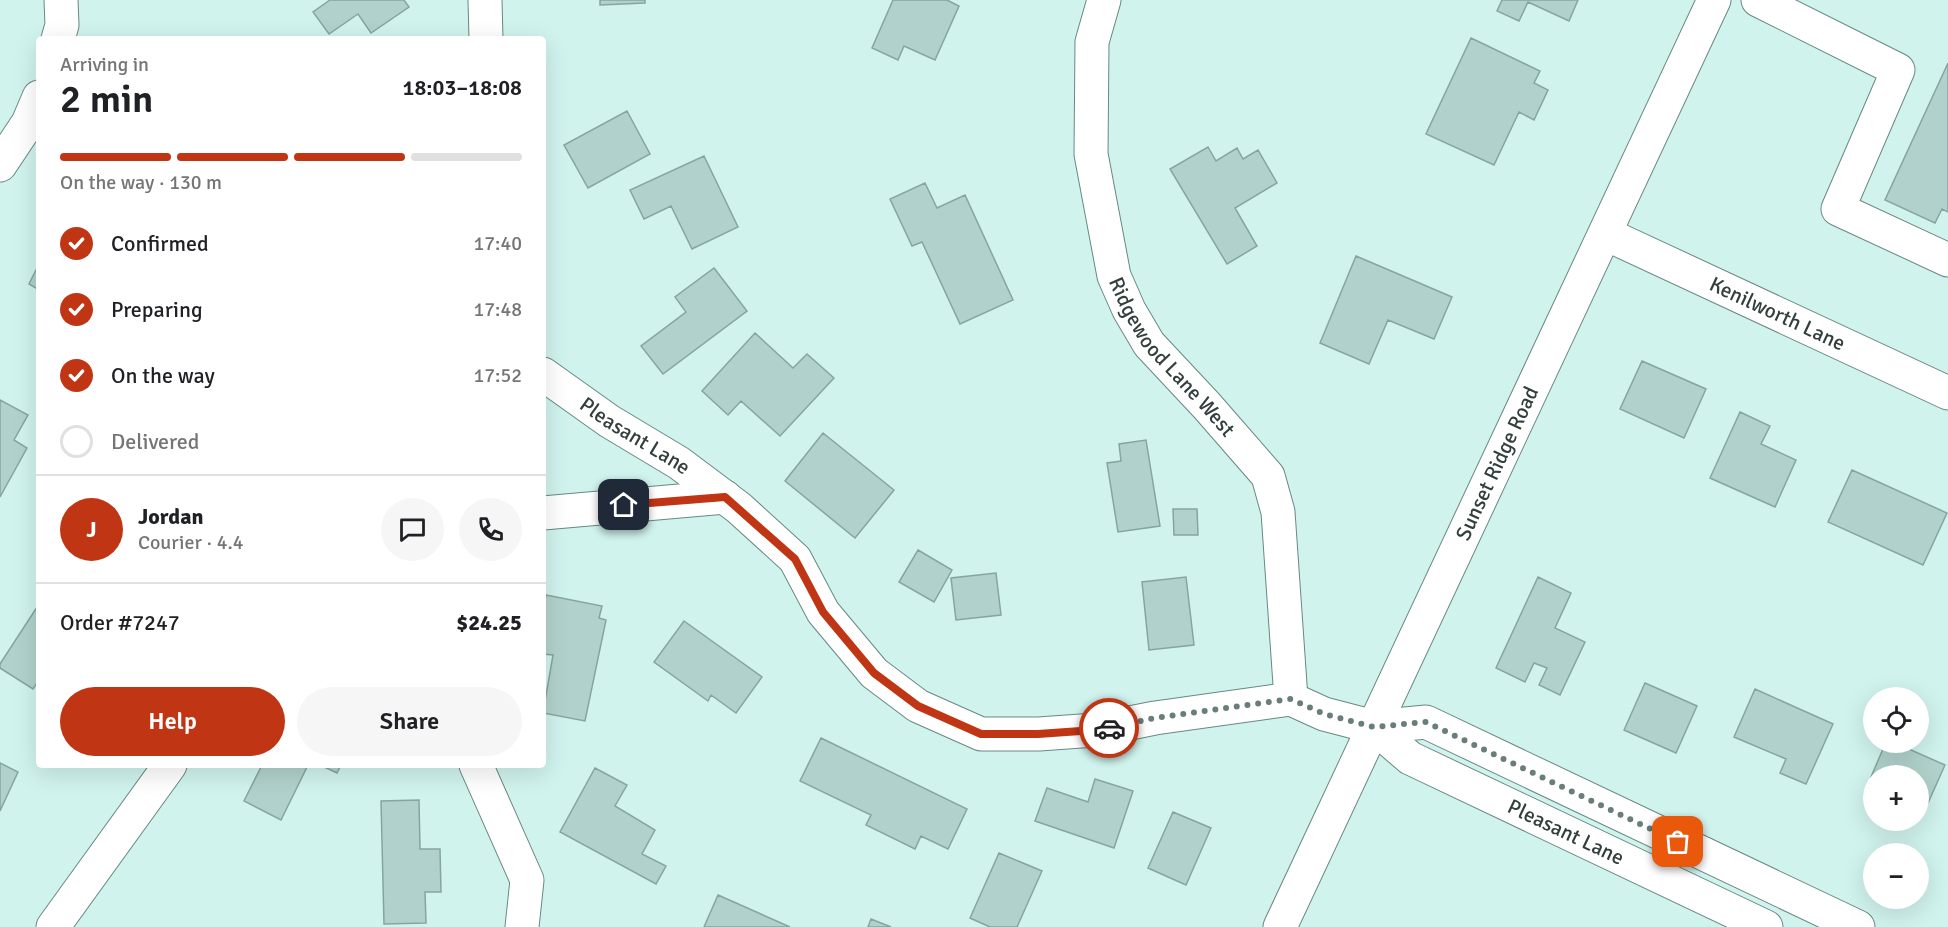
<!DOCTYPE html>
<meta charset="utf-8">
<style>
body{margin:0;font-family:Signika,sans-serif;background:#f6f6f6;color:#202124;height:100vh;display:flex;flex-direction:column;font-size:22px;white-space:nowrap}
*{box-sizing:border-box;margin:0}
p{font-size:20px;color:#757577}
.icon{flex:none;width:33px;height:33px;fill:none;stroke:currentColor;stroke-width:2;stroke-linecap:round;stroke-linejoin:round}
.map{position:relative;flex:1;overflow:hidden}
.details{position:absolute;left:36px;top:36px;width:510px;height:732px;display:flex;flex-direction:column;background:#fff;border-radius:6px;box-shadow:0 6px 24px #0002}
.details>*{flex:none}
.buttons{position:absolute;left:1863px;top:687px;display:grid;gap:12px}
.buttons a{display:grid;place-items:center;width:66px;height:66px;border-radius:50%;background:#fff;box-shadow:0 6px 24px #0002;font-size:30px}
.pin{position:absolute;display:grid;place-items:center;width:51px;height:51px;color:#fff;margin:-26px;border-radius:12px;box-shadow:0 3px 9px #0006}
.courier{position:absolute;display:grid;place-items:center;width:60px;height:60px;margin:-30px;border:4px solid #c03514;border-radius:50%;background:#fff;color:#222;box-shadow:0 2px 8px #0007}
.headline em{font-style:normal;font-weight:600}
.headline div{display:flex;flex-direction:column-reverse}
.headline{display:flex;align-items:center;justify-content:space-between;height:102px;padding:0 24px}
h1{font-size:39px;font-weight:600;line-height:45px}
.bar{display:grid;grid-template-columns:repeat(4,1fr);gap:9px 6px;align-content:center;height:72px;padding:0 24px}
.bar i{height:8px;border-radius:4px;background:#e0e0e0}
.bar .on{background:#c03514}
.bar p{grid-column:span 4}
.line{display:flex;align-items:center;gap:15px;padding:0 24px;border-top:2px solid #e0e0e0}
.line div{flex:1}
.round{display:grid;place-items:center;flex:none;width:63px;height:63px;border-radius:32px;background:#f6f6f6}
ol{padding:0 24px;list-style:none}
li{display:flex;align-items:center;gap:18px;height:66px}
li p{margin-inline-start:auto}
li .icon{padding:6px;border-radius:50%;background:#c03514;color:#fff;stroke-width:4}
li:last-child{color:#757577}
li i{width:33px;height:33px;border:3px solid #e0e0e0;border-radius:50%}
.button{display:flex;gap:12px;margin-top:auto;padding:12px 24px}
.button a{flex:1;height:69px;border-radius:36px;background:#c03514;color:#fff;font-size:24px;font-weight:600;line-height:69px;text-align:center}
.button a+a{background:#f6f6f6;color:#202124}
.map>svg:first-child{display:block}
.building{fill:#b1d2cc;stroke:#85a5a0;stroke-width:1.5}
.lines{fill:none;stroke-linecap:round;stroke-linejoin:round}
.minor-casing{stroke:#698883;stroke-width:35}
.minor{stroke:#fff;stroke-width:33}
.done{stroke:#697e7b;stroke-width:6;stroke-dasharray:0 10.8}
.route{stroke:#c03514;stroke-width:8}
.labels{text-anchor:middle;stroke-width:4.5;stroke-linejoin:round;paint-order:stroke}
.street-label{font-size:21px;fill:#323f3d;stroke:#e3fef9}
</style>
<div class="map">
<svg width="1948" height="927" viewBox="0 0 1948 927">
<rect width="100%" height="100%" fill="#d0f3ed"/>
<path class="building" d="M330 0H404L409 7 371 33 358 14 329 34 313 12Z
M600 0H645V3L600 5Z
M893 0H947L959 6 935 60 904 46 898 60 872 48Z
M1502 0H1578L1569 21 1528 2 1519 21 1497 11Z
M1471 38 1540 71 1534 83 1548 90 1534 120 1519 112 1494 165 1426 134Z
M1948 63V212L1942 209 1935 223 1885 200Z
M627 111 650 154 588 188 564 145Z
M1208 147 1216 161 1237 148 1243 159 1258 150 1277 183 1235 208 1257 246 1227 264 1170 169Z
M704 156 738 227 692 249 671 206 644 219 630 190Z
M925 183 937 208 965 195 1013 300 960 324 922 242 912 246 890 199Z
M1356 256 1452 297 1434 339 1388 320 1369 364 1320 343Z
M39 264V290L29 284Z
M714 268 747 311 663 374 641 346 686 312 675 297Z
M755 333 793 368 807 354 834 378 780 436 741 401 728 415 702 391Z
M1642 361 1706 389 1684 438 1620 409Z
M0 400 28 415 14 440 27 448 0 497Z
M1740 412 1770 426 1761 444 1796 460 1775 507 1710 478Z
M823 433 894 490 855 538 785 481Z
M1146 440 1160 526 1118 532 1107 463 1121 461 1119 444Z
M1852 470 1947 513 1923 565 1828 522Z
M1173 509H1197L1198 535H1174Z
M918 550 952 570 934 602 899 582Z
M996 573 1001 615 956 620 951 578Z
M1186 577 1194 645 1149 650 1142 582Z
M1538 577 1571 593 1555 628 1585 642 1560 695 1539 685 1547 668 1534 663 1525 682 1496 668Z
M546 595 602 606 599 618 606 620 585 721 543 713 553 655 543 654V612Z
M39 604V680L33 689 0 668V664Z
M684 621 762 677 736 713 711 695 708 701 654 662Z
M1645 683 1697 706 1676 753 1624 730Z
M1755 689 1833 724 1806 784 1780 773 1786 759 1734 737Z
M821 738 967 809 948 849 921 836 915 849 866 825 871 815 800 781Z
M1886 742H1893L1945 765 1928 803 1918 798V776L1871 777Z
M0 763 18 772 0 811Z
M262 765H308L281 820 244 801Z
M320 765H341L337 773Z
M595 768 627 785 615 806 655 830 642 854 666 866 656 884 560 832Z
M1095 779 1133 791 1114 848 1035 821 1047 788 1088 802Z
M419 800 420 849H440L441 892H425L426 923 384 924 381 801Z
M1173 812 1211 828 1186 885 1148 868Z
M999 853 1042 871 1017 927H990L970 918Z
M718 895 790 927H704Z
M871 919 891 927H868Z"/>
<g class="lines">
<g class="minor-casing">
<g id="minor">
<path d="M485 0 486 39"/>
<path id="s1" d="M1104 0 1092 42 1091 154 1114 276 1129 310 1149 344 1207 406 1268 476 1278 512 1291 699"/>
<path d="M1758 0 1898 70 1838 209 1948 260"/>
<path d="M58 39 62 25 61 0"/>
<path d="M0 165 28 123 39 97"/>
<path id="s2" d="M1606 234 1948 393"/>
<path id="s3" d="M543 374 609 421 679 463 739 508 795 559 823 612 874 673 918 706 981 734H1039L1095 730 1155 718 1291 699 1324 714 1374 727 1426 722 1858 927"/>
<path d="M543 513 725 497"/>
<path id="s4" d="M1374 727 1410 758 1766 927"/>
<path d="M476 765 527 880 522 927"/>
<path d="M53 927 170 765"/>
<path id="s5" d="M1280 927 1714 0"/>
</g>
</g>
<use href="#minor" class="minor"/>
</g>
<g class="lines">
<path class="done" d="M1109 728 1155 718 1291 699 1324 714 1374 727 1426 722 1678 842"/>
<path class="route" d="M624 505 725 497 795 559 823 612 874 673 918 706 981 734H1038L1095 730 1109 728"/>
</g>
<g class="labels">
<g class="street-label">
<text dy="7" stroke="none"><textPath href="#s2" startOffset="189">Kenilworth Lane</textPath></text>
<text dy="7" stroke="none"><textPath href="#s1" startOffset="380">Ridgewood Lane West</textPath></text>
<text dy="7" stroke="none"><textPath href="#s3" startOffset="111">Pleasant Lane</textPath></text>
<text dy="7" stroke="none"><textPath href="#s5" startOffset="512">Sunset Ridge Road</textPath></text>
<text dy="7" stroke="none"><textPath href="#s4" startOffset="220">Pleasant Lane</textPath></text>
</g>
</g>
</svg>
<div class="buttons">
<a><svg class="icon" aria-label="locate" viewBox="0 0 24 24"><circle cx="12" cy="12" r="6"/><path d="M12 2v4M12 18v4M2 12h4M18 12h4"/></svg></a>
<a>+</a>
<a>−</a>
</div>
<div class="pin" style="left:1678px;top:842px;background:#ea580c"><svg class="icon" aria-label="bag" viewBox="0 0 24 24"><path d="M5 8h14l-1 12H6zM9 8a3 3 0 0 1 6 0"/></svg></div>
<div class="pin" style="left:624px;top:505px;background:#1f2937"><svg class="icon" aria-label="home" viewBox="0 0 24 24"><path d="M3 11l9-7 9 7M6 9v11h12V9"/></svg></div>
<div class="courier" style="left:1109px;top:728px"><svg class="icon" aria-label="car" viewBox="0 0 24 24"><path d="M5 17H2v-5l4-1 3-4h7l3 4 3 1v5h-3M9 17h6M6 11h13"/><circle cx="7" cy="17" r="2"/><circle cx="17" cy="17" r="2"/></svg></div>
<section class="details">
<div class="headline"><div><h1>2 min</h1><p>Arriving in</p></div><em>18:03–18:08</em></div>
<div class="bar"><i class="on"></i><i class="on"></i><i class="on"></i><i></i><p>On the way · 130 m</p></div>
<ol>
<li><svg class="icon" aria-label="check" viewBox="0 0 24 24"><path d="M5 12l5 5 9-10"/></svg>Confirmed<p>17:40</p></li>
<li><svg class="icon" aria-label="check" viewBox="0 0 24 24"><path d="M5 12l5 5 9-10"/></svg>Preparing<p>17:48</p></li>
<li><svg class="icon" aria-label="check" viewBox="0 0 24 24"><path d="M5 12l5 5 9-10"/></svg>On the way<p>17:52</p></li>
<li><i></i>Delivered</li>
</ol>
<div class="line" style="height:108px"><b class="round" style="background:#c03514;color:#fff">J</b><div><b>Jordan</b><p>Courier · 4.4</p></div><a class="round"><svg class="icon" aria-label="chat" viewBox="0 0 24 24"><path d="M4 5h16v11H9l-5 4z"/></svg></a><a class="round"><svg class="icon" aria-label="phone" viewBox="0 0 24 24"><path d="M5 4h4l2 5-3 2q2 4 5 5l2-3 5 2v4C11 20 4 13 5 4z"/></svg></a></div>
<div class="line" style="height:78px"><div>Order #7247</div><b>$24.25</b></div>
<div class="button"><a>Help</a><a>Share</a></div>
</section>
</div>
